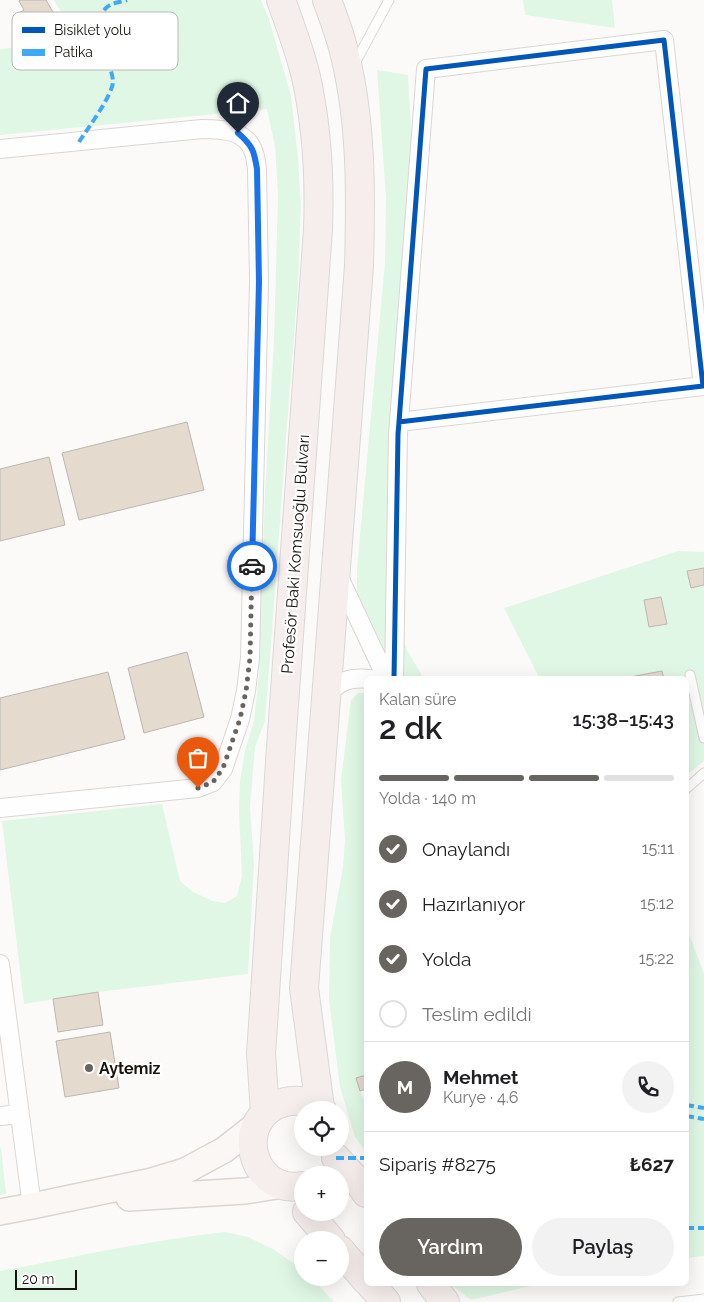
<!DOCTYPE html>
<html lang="tr">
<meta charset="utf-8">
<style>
body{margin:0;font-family:Raleway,sans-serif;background:#f2f2f2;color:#202124;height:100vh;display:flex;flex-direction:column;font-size:19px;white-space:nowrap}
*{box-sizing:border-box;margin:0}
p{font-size:16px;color:#757577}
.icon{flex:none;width:28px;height:28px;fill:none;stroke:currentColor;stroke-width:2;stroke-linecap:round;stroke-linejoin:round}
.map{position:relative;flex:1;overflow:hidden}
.details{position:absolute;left:364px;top:676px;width:325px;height:610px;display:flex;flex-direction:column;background:#fff;border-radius:8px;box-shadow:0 5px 20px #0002}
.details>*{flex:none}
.fabs{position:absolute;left:294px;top:1101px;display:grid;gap:10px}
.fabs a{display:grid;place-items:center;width:55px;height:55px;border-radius:50%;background:#fff;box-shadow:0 5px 20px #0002;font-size:25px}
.scale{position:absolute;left:15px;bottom:12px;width:62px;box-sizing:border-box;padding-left:5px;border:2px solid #19130d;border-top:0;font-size:14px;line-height:18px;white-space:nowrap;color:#19130d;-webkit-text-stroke:4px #fff;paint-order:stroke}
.pin{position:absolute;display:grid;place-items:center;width:42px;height:42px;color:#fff;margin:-51px -21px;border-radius:50% 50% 50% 0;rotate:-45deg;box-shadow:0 0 5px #0007}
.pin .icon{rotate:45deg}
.courier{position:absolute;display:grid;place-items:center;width:50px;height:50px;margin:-25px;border:4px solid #1a73e8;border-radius:50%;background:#fff;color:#222;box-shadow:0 1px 6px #0007}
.overview em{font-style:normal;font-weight:600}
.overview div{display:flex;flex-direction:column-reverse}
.overview{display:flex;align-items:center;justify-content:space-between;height:85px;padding:0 15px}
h1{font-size:32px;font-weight:600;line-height:38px}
.bar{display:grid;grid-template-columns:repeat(4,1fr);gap:8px 5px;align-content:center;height:60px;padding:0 15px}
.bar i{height:6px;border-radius:4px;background:#e0e0e0}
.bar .active{background:#68645f}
.bar p{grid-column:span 4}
.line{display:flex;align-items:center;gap:12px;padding:0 15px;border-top:1px solid #e0e0e0}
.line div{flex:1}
.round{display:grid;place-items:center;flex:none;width:52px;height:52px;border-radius:26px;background:#f2f2f2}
ol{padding:0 15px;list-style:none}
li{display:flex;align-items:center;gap:15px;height:55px}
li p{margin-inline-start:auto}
li .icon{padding:5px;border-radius:50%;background:#68645f;color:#fff;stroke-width:4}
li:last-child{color:#757577}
li i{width:28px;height:28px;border:2px solid #e0e0e0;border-radius:50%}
.button{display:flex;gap:10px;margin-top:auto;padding:10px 15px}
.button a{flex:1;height:58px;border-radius:30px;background:#68645f;color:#fff;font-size:20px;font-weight:600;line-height:58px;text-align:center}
.button a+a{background:#f2f2f2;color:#202124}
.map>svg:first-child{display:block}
.green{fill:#e0f7e5}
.building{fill:#e4dace;stroke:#bbb7b3}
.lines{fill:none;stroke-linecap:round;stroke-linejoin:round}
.service-casing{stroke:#dad6d2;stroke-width:11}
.minor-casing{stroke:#dad6d2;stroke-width:20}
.secondary-casing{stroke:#dad6d2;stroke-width:28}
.primary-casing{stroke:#d9d8d6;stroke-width:30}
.service{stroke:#fffefe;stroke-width:9}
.minor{stroke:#fffefe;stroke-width:18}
.secondary{stroke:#faf7f5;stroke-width:25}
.primary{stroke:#f6eeed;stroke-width:28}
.quiet{stroke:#3fa9f5;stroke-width:4;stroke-dasharray:8 4;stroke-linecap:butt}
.cycleway-casing{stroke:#fff;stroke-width:8}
.cycleway{stroke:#0057b8;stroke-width:5}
.done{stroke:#68645f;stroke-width:5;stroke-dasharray:0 9}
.route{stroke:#1a73e8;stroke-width:6}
.poi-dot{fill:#68645f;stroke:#fff;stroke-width:2}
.labels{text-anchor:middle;stroke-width:4.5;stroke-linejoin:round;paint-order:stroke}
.street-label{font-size:16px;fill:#19130d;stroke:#fff}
.poi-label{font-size:16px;font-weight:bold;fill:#19130d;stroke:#fff;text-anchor:start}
.key{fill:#fff;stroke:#bab8b6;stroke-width:1}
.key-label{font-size:14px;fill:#19130d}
</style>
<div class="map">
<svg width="704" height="1302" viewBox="0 0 704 1302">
<rect width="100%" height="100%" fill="#fcfaf8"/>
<path class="green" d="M54 0H261L269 19 291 96 298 158 301 207 298 285 287 425 271 645 265 721 255 747 250 807 254 864 248 974 98 992 24 1004 2 821 162 804 180 881 193 892 213 901 225 903 237 896 242 876 239 812 240 781 245 751 254 721 259 675 265 492 274 341 278 195 275 146 267 109 0 135V49L78 41Z
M523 0H612L615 28 525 15Z
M377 70 408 75 415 197 389 597 407 650 424 679H399L357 593V569L385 262 386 198Z
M678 551 704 552V761L686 776V679H540L504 608Z
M358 693H366V1075L356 1078 360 1091 366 1105V1152L355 1137 340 1087 329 1000 330 938 343 867 345 840 341 780 351 700Z
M686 926 704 974V1256L686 1258Z
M0 1147H1L6 1194 0 1195Z
M225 1232 248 1237 273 1249 302 1269V1278H312L334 1302H0V1271C75 1257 150 1240 225 1232Z
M450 1284H539L471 1300Z"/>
<path class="building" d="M21 0H46L56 17 36 30 33 26 28 28 19 13 24 10 19 1Z
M187 422 204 490 79 520 62 453Z
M49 457 65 525 0 541V469Z
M704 568V585L691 588 687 571Z
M661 597 667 624 649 627 644 600Z
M187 652 204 717 144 733 128 668Z
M662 671 664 679H630V677Z
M108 672 125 739 0 770V698Z
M98 992 103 1025 58 1032 53 999Z
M110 1032 119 1088 65 1097 56 1041Z
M366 1075V1089L360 1091 356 1078Z"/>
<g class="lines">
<g class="service-casing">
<path id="service" d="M354 65 389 0
M690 675 704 738
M686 789 704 773
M678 1302 704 1299"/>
</g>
<g class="minor-casing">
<path id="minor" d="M0 149 202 129C223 129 247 130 254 153 256 158 256 164 257 169L259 282 250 658 246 691 240 719 223 769 213 782 198 788 0 808
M337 573 387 679
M394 679 398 434 399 422 426 69 664 40 703 386 399 422
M326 696C339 681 349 677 370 679
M0 964 32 1206
M0 1116 19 1114"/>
</g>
<g class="secondary-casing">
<path id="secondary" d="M129 1198 245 1191 283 1185
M0 1212 32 1206 152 1181 185 1171 224 1150 256 1125"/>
</g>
<g class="primary-casing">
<path id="primary" d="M320 1108 304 988 359 266C361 192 362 116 342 44 338 29 332 14 327 0
M265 1113 261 1053 263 1025 281 747 318 229C320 178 317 127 306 77 300 51 290 25 281 0
M336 1158 360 1184 366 1193
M302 1186C249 1195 232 1116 285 1102 298 1099 312 1102 322 1110
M307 1212 331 1240
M340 1250 366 1280
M370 1284 386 1302
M431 1284 445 1302"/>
</g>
<use href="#service" class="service"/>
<use href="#minor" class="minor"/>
<use href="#secondary" class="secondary"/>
<use href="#primary" class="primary"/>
<path class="quiet" d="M79 142C88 128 112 96 113 82 113 76 110 69 109 63 104 48 92 21 106 8 110 3 121 2 127 0
M686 1105 704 1108
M686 1116 704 1119
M336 1158H366
M686 1228H704"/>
<g class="cycleway-casing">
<path id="cycleway" d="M394 679 398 434 399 422 426 69 664 40 703 386 399 422"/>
</g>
<use href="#cycleway" class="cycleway"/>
</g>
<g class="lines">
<path class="done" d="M198 788 213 782 223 768 240 719 246 691 250 658 252 566"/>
<path class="route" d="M238 133C253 146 254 151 257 169L259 282 252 566"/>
</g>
<circle class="poi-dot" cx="89" cy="1068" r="5"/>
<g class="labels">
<g class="street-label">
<text transform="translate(295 554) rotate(-86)" y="6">Profesör Baki Komsuoğlu Bulvarı</text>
</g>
<g class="poi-label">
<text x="99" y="1074">Aytemiz</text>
</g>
</g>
<rect x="12" y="12" width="166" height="58" rx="8" class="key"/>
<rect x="22" y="27" width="23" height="6" fill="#0057b8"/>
<rect x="22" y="49" width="23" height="7" fill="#3fa9f5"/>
<g class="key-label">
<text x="54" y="35">Bisiklet yolu</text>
<text x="54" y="57">Patika</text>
</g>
</svg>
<div class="fabs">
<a><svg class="icon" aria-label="locate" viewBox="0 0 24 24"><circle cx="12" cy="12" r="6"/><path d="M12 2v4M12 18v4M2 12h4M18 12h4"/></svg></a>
<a>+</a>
<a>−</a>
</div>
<div class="scale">20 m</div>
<div class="pin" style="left:198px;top:788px;background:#ea580c"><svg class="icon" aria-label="bag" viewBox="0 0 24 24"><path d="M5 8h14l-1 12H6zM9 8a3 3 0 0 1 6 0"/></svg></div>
<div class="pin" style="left:238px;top:133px;background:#1f2937"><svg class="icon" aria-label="home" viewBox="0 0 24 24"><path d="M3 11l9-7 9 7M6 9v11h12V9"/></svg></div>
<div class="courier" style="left:252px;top:566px"><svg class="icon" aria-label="car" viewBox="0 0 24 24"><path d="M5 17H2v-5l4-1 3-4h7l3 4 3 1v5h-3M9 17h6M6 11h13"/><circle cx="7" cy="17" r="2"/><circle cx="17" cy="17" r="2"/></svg></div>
<section class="details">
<div class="overview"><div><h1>2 dk</h1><p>Kalan süre</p></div><em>15:38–15:43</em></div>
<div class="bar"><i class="active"></i><i class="active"></i><i class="active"></i><i></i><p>Yolda · 140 m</p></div>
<ol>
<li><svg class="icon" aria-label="check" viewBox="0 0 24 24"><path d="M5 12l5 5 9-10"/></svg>Onaylandı<p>15:11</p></li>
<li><svg class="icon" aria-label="check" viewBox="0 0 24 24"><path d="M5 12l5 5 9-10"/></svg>Hazırlanıyor<p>15:12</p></li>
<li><svg class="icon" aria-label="check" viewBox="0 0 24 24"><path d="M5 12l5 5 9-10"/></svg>Yolda<p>15:22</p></li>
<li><i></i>Teslim edildi</li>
</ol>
<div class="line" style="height:90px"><b class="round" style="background:#68645f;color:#fff">M</b><div><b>Mehmet</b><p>Kurye · 4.6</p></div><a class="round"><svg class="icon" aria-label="phone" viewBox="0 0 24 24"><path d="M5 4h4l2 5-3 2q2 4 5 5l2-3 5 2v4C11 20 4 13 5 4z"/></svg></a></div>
<div class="line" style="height:65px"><div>Sipariş #8275</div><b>₺627</b></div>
<div class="button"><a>Yardım</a><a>Paylaş</a></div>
</section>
</div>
